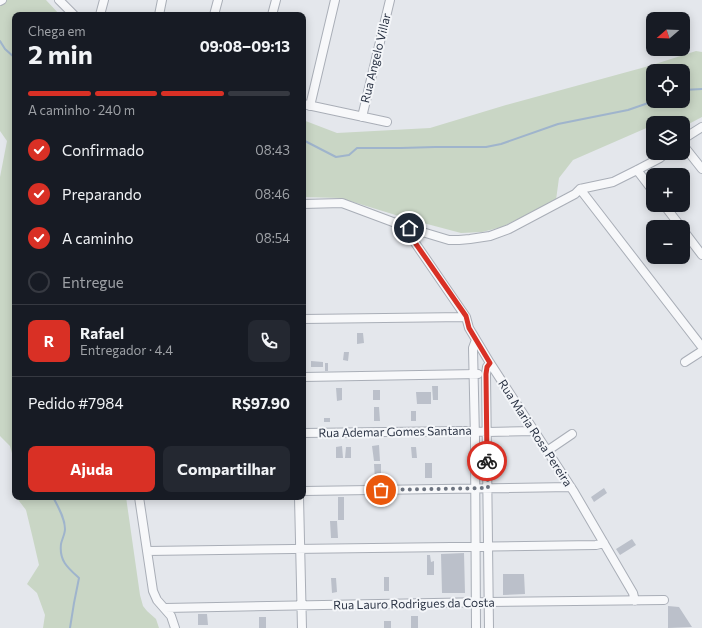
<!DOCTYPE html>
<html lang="pt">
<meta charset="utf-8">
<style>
body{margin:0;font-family:Commissioner,sans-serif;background:#242831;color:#f1f3f6;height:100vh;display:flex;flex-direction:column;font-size:15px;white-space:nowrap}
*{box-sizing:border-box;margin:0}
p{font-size:13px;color:#9ea1a6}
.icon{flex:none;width:22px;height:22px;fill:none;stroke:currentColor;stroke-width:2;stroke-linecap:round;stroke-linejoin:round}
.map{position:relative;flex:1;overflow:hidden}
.panel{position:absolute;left:12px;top:12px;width:294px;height:488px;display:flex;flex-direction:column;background:#171b24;border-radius:8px;box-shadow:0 2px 10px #0003}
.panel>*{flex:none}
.needle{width:26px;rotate:251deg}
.fabs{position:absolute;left:646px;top:12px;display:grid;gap:8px}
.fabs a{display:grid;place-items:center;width:44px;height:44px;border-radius:8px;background:#171b24;box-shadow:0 2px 10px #0003;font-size:20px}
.pin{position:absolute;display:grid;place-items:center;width:34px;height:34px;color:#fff;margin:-17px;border:2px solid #fff;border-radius:50%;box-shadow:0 1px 4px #0007}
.courier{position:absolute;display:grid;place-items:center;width:40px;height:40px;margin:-20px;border:3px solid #d93025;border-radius:50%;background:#fff;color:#222;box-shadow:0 1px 5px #0007}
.headline em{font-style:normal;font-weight:700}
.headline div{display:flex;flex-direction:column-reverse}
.headline{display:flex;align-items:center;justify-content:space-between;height:68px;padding:0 16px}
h1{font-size:26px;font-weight:700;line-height:30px}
.bar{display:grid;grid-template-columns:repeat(4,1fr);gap:6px 4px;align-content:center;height:48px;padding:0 16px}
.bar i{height:5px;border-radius:3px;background:#363941}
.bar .active{background:#d93025}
.bar p{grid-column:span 4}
.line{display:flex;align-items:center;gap:10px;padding:0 16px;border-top:1px solid #363941}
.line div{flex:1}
.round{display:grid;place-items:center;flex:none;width:42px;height:42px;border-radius:8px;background:#242831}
ol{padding:0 16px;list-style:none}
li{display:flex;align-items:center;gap:12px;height:44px}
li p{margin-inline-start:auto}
li .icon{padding:4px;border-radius:50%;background:#d93025;color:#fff;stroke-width:4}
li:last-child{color:#9ea1a6}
li i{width:22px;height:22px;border:2px solid #363941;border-radius:50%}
.primary-button{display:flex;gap:8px;margin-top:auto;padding:8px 16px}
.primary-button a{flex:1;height:46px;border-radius:8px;background:#d93025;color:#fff;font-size:16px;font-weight:700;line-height:46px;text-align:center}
.primary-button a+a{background:#242831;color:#f1f3f6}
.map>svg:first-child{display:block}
.green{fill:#c9d6c5;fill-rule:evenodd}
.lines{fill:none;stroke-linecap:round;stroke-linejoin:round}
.stream{stroke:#9fb4cc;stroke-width:2}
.building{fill:#bbc0ca}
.minor-casing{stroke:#a9aeb7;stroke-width:10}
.minor{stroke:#f7f8fa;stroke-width:8}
.done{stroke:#6c737f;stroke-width:4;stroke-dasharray:0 7.2}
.route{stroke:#d93025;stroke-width:5}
.labels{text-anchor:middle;stroke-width:4;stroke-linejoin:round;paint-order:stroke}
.street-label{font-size:12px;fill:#2b3445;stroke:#f4f6f9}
</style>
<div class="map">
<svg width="702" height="628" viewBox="0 0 702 628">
<rect width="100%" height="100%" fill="#e4e7ec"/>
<path class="green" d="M0 0H46L60 15H15V464L10 446 0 436V177L7 141 0 131Z
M696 51 702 52V117L683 127V123H653V126H651L573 160 559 178 556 200 502 227 482 232 461 233 412 220 340 198 303 197V120L337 133 430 128 506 105 649 66ZM653 71H683V101H653Z
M16 497H126L140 595 143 606 147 611 156 619 159 628H43L45 615 37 593 27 584 39 565 33 539 26 510Z"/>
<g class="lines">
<path class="stream" d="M0 41 5 49 15 58
M683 90 702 89
M303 140 336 157 349 155 357 148H401L435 147H486L501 144 558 124 628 110 654 101
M53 497C58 507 65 518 65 529 65 534 62 539 61 544 59 561 68 568 79 578L74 603 70 628"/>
</g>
<path class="building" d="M357 333H363L364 343 357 344Z
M344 352H349L348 361 343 360Z
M311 361 323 362V367H311Z
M325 363H328V371H325Z
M432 386H438V400H433Z
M336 388H342V400L337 401Z
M373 390H380V400H373Z
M416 392H431V404H417Z
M374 407H379L380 421H374Z
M411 411H416V421H411Z
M324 418H330V422H324Z
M379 445 380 461H374L372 446Z
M342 446 343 458H336V447Z
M346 447H351V458H345Z
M411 447H416L417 458H412Z
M425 463H432V478H425Z
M374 464H381V480H375Z
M604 488 607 493 594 502 591 497Z
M338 497H344V520H338Z
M330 521H337L338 538H331Z
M632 539 636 545 620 555 616 549Z
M464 553 465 593H442L441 554Z
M427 555H430L431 562 434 561V575H427Z
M503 574H524L525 594 503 595Z
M384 577H389V591H384Z
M331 578H336L337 592 332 593Z
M668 606 679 607 692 627 668 628Z
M198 614H207L208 625H198Z
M411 616H418V628H411Z
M259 617H266V628H259Z
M384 621H391V628H384Z"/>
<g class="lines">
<g class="minor-casing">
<path id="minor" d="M59 0 74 15
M0 1 2 0
M100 15 104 0
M159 15 162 0
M214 15 218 0
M272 15 276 0
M303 104 387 122
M310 106 335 0
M362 117 390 0
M683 139 702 127
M683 145 702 169
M637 170 653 191
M580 189 702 347
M303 204 342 203 409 228 449 240H459L470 239 490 236 509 229 575 194 580 189 613 182 637 170 660 158 666 153
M664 205 681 227
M409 228V234L466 317 469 328 490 363 574 492 633 593 635 601
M683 230 702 255
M303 319 466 317
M685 362 702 351
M303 377 478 374
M303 433 467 431 487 432 535 431
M547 451 572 434
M303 491 571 487
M139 497 153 591 157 600 171 616 175 628
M299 497 302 628
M147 551 596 545 604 543
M165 608 489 602 664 600
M476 628 475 439 473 348 476 340
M489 628 486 374 487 367 490 363"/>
</g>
<use href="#minor" class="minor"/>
</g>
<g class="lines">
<path class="done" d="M381 490 488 488 487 461"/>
<path class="route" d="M409 228V234L466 316 469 328 490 363 487 367 486 374 487 461"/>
</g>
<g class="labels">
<g class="street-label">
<text transform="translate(376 58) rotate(-76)" y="4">Rua Angelo Villar</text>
<text transform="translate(395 432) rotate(-1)" y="4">Rua Ademar Gomes Santana</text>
<text transform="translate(535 433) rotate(57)" y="4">Rua Maria Rosa Pereira</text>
<text transform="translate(414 604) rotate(-1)" y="4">Rua Lauro Rodrigues da Costa</text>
</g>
</g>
</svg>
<div class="fabs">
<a><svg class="needle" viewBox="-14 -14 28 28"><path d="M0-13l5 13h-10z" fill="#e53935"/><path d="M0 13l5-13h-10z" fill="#9ea1a6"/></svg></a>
<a><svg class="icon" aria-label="locate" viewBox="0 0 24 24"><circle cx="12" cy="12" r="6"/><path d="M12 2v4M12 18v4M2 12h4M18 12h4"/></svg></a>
<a><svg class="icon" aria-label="layers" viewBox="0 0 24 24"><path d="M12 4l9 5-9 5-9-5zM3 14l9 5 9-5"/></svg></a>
<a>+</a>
<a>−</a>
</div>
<div class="pin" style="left:381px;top:490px;background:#ea580c"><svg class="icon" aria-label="bag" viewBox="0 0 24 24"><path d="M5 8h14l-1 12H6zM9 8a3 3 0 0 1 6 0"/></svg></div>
<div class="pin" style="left:409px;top:228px;background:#1f2937"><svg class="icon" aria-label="home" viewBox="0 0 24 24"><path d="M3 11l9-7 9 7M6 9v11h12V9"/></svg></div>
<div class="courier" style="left:487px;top:461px"><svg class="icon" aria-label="bike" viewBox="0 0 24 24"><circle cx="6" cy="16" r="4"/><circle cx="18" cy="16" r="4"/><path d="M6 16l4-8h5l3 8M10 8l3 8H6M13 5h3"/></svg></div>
<section class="panel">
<div class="headline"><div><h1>2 min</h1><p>Chega em</p></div><em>09:08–09:13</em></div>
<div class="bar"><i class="active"></i><i class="active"></i><i class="active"></i><i></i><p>A caminho · 240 m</p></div>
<ol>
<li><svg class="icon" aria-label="check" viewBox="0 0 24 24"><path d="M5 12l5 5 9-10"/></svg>Confirmado<p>08:43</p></li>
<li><svg class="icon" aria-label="check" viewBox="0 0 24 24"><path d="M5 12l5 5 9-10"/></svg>Preparando<p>08:46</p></li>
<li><svg class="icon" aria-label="check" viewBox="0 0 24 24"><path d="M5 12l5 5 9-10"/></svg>A caminho<p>08:54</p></li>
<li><i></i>Entregue</li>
</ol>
<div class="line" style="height:72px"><b class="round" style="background:#d93025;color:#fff">R</b><div><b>Rafael</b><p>Entregador · 4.4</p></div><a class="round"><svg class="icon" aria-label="phone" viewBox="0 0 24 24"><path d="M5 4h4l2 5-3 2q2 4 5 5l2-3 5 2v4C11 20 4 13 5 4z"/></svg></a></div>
<div class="line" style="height:52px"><div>Pedido #7984</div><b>R$97.90</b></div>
<div class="primary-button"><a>Ajuda</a><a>Compartilhar</a></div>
</section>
</div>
